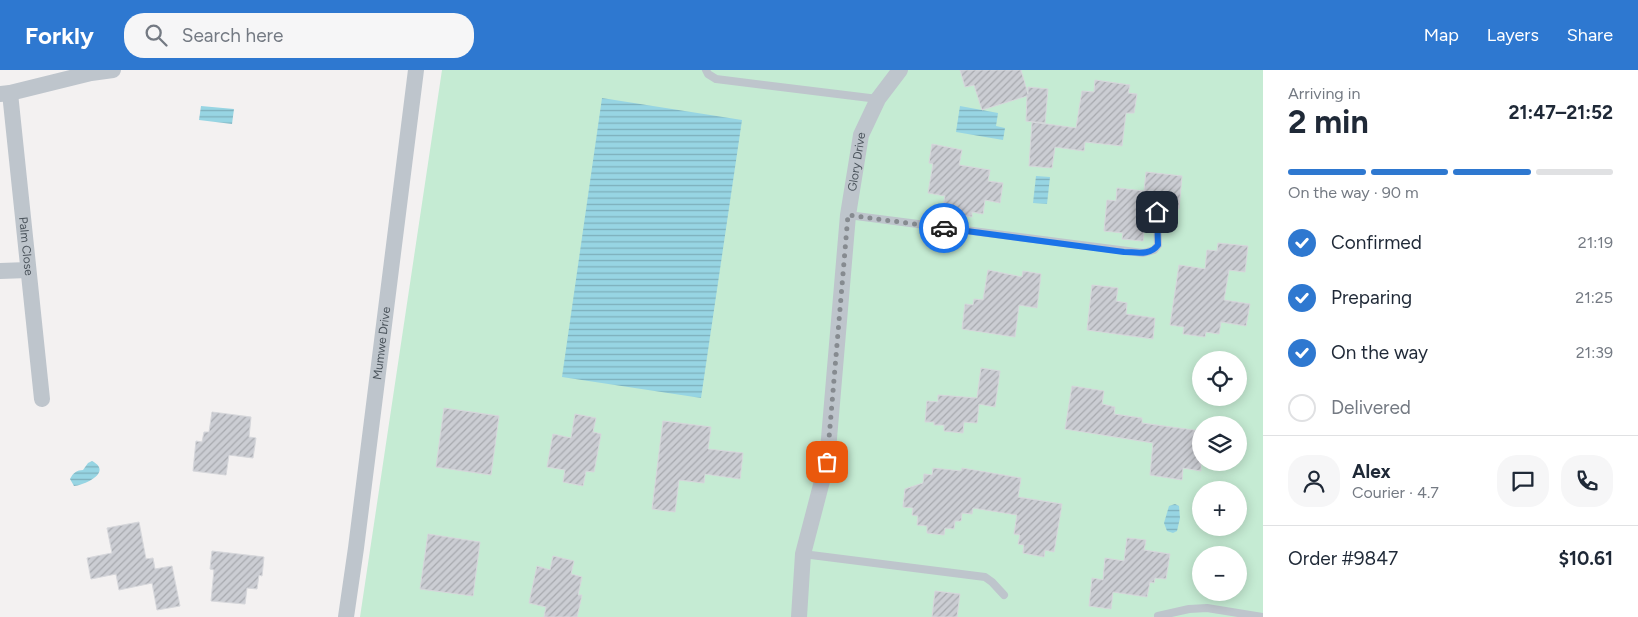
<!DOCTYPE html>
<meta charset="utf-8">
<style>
body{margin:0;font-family:Figtree,sans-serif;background:#f6f6f7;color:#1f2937;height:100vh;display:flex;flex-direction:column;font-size:19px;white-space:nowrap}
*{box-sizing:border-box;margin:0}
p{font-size:16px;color:#747a83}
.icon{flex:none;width:28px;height:28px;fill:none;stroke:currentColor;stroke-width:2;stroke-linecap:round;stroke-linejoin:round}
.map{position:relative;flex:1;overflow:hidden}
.sheet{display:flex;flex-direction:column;background:#fff;width:375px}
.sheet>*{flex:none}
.fabs{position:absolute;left:1192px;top:281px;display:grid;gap:10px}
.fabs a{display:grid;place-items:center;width:55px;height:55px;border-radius:50%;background:#fff;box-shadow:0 2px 12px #0003;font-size:25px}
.pin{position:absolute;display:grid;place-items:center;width:42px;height:42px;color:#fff;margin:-21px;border-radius:10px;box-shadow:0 2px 8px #0006}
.courier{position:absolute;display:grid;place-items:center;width:50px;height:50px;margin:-25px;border:4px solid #1a73e8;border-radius:50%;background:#fff;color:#222;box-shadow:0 1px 6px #0007}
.summary em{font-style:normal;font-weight:700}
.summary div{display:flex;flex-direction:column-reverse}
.summary{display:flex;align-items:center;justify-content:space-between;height:85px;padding:0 25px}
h1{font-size:32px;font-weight:700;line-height:38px}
.bar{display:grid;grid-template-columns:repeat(4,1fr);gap:8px 5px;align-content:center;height:60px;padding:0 25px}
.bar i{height:6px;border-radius:4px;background:#e0e1e3}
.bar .on{background:#2e78d0}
.bar p{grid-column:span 4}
.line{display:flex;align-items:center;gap:12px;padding:0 25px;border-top:1px solid #e0e1e3}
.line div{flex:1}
.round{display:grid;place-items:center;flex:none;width:52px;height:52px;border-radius:20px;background:#f6f6f7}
ol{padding:0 25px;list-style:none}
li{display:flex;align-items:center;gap:15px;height:55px}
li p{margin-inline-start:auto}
li .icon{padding:5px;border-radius:50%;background:#2e78d0;color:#fff;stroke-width:4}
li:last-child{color:#747a83}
li i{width:28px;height:28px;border:2px solid #e0e1e3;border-radius:50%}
header{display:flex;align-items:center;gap:30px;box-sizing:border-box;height:70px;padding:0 25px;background:#2e78d0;color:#fff}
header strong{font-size:24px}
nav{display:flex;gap:28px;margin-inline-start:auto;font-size:18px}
.search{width:350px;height:45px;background:#f6f6f7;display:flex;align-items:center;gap:12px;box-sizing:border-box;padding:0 18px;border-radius:20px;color:#747a83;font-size:19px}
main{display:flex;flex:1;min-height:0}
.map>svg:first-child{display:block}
.garden{fill:#c5ebd3;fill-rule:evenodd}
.water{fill:url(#water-rules)}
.building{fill:url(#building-hatch);stroke:#d6d7db}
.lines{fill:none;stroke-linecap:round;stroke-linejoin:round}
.service{stroke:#bec5cc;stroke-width:8}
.minor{stroke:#bec5cc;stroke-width:16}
.done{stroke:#868b90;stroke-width:5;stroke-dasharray:0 9}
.route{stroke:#1a73e8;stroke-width:6}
.labels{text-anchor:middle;stroke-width:4.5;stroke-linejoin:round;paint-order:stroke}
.street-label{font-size:12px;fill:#4b545c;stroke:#fff}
</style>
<header>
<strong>Forkly</strong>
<div class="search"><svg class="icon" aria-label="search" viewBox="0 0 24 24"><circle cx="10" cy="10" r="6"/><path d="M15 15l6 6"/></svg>Search here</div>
<nav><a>Map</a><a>Layers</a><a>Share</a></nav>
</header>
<main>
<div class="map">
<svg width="1263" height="547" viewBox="0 0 1263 547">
<defs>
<pattern id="water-rules" width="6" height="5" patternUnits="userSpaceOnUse" patternTransform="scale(1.25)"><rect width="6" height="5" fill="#97d5e3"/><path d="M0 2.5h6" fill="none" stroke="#7dafbb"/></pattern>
<pattern id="building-hatch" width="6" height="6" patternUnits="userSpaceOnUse" patternTransform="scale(1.25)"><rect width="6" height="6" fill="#cbcdd3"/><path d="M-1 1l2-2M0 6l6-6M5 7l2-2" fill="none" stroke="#a7a9ae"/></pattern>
</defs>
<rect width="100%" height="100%" fill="#f3f1f1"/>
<path class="garden" d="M442 0H1263V547H360ZM1201 290H1239V328H1201ZM1201 355H1239V392H1201ZM1201 420H1239V458H1201ZM1201 485H1239V522H1201Z"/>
<path class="water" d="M602 28 742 50 701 328 562 307Z
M201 36 234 39 232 54 199 50Z
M960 36 998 43 996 56 1005 58 1003 70 956 62Z
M1036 106 1050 107 1047 134 1033 133Z
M92 391C113 402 85 415 74 416L70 409C73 403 77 400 83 400L88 393Z
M1175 434 1179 436 1180 448 1177 461 1173 463 1167 461 1164 453 1169 436Z"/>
<path class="building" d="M960 0H1021L1028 24V17L1048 19 1045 53 1026 51 1027 26 982 40 974 15 965 17Z
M1095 10 1130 15 1128 23 1137 24 1134 43H1126L1122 76 1085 72 1084 81 1055 77 1052 98 1029 96 1032 52 1076 58 1082 21 1094 22Z
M932 74 962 80 959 95 990 100 988 111 1003 113 1000 133 985 130 983 144 972 142V147L955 144V139L943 137 945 126 928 123 933 94 929 93Z
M1146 102 1182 106 1179 139 1153 136 1151 150 1145 149 1143 171 1122 169 1123 163 1104 161 1107 130 1116 131 1117 118 1144 121Z
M1218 173 1248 176 1245 202 1229 200 1224 230 1250 234 1246 256 1221 252 1219 264 1206 262 1205 267 1183 264 1184 257 1170 255 1179 195 1205 199 1207 180 1217 181Z
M988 200 1022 207 1023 201 1041 204 1037 238 1019 235 1015 267 962 259 965 234 973 235 974 229 983 230Z
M1092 215 1118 218 1116 231 1127 233 1126 244 1155 248 1153 269 1087 260Z
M981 298 1000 301 995 337 979 334 977 353 964 352 963 363 944 361V355H934V352H925L927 331 938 332V325L977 328Z
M1072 316 1104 321 1102 334 1115 337 1114 344 1142 348V353L1201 361V401L1183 398 1182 410 1150 405 1153 373 1065 359Z
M444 338 499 346 491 405 436 397Z
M212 342 251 347 249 367 256 368 253 388 229 385 226 405 193 401 196 371 202 372 204 362H209Z
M575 344 596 348 593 362 601 364 594 402 586 401 583 416 563 412 565 400 547 397 553 364 571 368Z
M663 351 711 357 708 379 743 383 740 409 705 404 704 413 679 410 675 442 652 439Z
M933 398 961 401 962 398 1021 408 1018 427 1062 434 1054 482 1045 480 1044 487 1023 483 1024 475 1018 474 1020 465 1014 464 1017 445 973 438 972 444 962 443 961 451H955L954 459 945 458 944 465 927 463V456L917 455 918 446 912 445 913 438 903 437 905 419 923 413 924 404 932 405Z
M139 452 146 489 153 488 155 499 172 496 180 536 157 540 152 513 119 520 116 504 91 509 87 488 112 483 107 458Z
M428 464 480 472 473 526 420 519Z
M1127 468 1146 470 1144 480 1170 484 1166 509 1155 508 1154 513 1150 512 1147 527 1113 522 1111 539 1089 536 1092 508 1103 510 1105 488 1124 491Z
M212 481 264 487 262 506 259 505 257 519 247 518 245 534 211 531 214 500 210 499Z
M553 486 574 491 571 504 582 507 578 525H582L577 547H544L546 537 529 533 537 496 550 500Z
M935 521 960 524 957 547H932Z"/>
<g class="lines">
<path class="service" d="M706 0 708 4 716 9 878 29
M848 145 1143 183 1154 180 1158 175 1157 142
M803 484 985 507 992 512 1004 525
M1158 546 1189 539 1207 538 1263 547"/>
<g class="minor">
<path id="s1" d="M10 23 42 329"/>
<path d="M0 24 10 23 91 3 113 0"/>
<path d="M0 201 28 200"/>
<path id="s2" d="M346 547 356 478 416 0"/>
<path id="s3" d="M799 547 803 484 827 392 848 145 861 65 878 29 900 0"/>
</g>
</g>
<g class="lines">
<path class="done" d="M827 392 848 145 944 158"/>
<path class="route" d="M944 158 1124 182C1136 182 1150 186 1158 175L1157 142"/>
</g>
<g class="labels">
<g class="street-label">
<text dy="4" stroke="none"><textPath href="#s3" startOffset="460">Glory Drive</textPath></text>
<text dy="4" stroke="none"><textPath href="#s1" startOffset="154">Palm Close</textPath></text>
<text dy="4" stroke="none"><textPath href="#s2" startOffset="276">Mumwe Drive</textPath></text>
</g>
</g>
</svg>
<div class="fabs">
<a><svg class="icon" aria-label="locate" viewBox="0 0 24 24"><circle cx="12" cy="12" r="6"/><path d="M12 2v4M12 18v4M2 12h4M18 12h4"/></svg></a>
<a><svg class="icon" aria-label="layers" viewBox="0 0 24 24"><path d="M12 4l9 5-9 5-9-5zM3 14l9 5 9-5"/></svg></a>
<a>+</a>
<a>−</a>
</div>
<div class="pin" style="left:827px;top:392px;background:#ea580c"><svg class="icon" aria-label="bag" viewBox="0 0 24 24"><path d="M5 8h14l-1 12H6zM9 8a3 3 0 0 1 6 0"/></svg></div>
<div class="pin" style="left:1157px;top:142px;background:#1f2937"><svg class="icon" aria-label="home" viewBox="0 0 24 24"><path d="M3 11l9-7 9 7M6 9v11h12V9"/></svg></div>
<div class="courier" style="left:944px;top:158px"><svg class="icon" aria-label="car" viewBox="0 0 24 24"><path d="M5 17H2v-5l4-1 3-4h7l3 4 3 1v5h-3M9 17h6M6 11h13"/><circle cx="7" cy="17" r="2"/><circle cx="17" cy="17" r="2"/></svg></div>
</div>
<section class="sheet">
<div class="summary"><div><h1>2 min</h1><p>Arriving in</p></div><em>21:47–21:52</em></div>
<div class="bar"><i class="on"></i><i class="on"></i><i class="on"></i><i></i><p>On the way · 90 m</p></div>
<ol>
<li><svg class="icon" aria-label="check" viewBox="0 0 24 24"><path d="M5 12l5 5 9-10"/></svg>Confirmed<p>21:19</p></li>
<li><svg class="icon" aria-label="check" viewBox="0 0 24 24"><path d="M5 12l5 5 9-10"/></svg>Preparing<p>21:25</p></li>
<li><svg class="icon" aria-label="check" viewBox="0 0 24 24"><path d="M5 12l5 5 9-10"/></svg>On the way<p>21:39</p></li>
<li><i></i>Delivered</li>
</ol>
<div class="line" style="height:90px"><a class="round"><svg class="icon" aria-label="person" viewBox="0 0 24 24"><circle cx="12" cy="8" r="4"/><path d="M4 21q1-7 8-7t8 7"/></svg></a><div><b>Alex</b><p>Courier · 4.7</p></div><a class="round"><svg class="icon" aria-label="chat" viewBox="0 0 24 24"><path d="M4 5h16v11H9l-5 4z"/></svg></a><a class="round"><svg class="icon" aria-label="phone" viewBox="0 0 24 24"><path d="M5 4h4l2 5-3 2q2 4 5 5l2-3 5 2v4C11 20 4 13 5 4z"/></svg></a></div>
<div class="line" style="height:65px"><div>Order #9847</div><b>$10.61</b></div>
</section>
</main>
